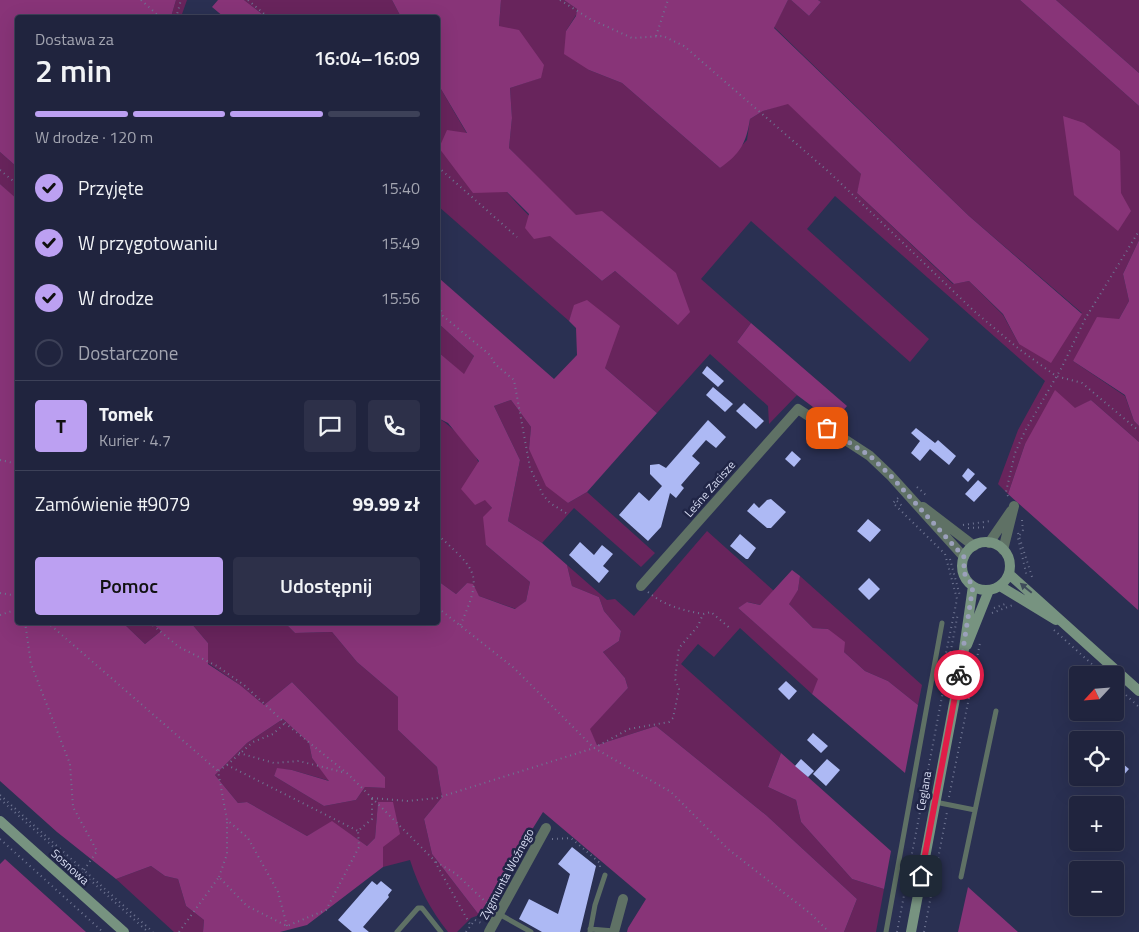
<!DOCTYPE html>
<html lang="pl">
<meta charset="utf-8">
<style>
body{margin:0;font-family:"Titillium Web",sans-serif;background:#2d3049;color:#f1f3f6;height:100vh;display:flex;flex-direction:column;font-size:19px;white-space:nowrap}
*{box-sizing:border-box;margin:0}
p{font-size:16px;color:#a2a4b0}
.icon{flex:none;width:28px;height:28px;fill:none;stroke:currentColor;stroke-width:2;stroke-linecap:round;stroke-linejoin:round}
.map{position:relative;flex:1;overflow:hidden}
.side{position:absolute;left:15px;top:15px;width:425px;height:610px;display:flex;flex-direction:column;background:#20243e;border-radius:5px;box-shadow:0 5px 20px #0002,0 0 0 1px #3d4158}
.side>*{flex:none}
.needle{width:32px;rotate:244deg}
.controls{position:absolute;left:1069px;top:666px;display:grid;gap:10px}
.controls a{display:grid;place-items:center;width:55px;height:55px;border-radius:5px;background:#20243e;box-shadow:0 5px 20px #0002,0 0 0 1px #3d4158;font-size:25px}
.pin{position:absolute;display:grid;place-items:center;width:42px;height:42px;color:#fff;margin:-21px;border-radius:10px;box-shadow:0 2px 8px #0006}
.courier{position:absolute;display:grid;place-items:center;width:50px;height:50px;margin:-25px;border:4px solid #e11d48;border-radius:50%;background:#fff;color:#222;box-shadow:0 1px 6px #0007}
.head em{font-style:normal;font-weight:600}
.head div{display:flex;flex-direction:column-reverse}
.head{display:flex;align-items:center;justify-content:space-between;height:85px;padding:0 20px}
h1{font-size:32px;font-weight:600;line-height:38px}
.bar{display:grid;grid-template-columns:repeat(4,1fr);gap:8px 5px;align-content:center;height:60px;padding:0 20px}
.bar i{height:6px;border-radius:4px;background:#3d4158}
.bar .selected{background:#bca0f2}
.bar p{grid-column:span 4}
.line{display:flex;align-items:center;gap:12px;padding:0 20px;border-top:1px solid #3d4158}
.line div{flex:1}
.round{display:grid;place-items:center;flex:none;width:52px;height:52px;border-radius:5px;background:#2d3049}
ol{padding:0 20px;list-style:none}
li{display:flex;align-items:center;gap:15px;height:55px}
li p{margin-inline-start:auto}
li .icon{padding:5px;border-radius:50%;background:#bca0f2;color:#111;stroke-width:4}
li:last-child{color:#a2a4b0}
li i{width:28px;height:28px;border:2px solid #3d4158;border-radius:50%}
.button{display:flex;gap:10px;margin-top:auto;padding:10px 20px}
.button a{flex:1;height:58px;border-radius:5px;background:#bca0f2;color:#111;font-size:20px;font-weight:600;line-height:58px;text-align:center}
.button a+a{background:#2d3049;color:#f1f3f6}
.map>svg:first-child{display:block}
.green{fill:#68245c}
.forest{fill:#883478}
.building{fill:#adb9f4}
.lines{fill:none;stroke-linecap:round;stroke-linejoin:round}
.path{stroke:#6e7491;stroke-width:2;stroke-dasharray:1 4;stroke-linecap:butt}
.lane{stroke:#5f7165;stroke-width:5}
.street{stroke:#5f7165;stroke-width:10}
.secondary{stroke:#779380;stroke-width:10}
.oneway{fill:#3f4c5b}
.done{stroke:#9ba0bb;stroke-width:5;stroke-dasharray:0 9}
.route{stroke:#e11d48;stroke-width:6}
.labels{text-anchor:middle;stroke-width:5;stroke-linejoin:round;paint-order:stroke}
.street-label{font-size:12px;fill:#d8ddf3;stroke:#212647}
</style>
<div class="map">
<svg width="1139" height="932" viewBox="0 0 1139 932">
<rect width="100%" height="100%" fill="#2a3052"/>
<path class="green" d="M176 0H187L181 17H171Z
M244 0H392L401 17H266Z
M501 0H564L577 9 576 15 566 31 589 70 622 83 720 168 747 140 750 119 763 111 788 103 862 175 857 193 953 284 969 281 1003 315 1019 344 1082 313 969 216 774 27 788 0H791L809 16 821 2 818 0H1020L1139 106V240L1123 274 1129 301 1119 319 1073 361 1125 396 1134 421 1139 426V442L1091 400 1025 444 1008 494 998 484 1018 430 1045 381 835 196 807 229 929 339 910 362 751 221 701 279 751 323 737 342 797 395 769 424 768 406 710 354 657 413 605 368 575 305 569 321 438 206V84C459 120 480 158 506 191 533 223 570 253 602 281L615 271 678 325 509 148 512 118 510 88 540 78 499 26Z
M1056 0H1139V73Z
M0 152 17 167V200L0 184Z
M438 323 474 356 464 375 438 352Z
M511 400 531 427 529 449 568 503 587 492 655 553 641 567 574 508 542 543 508 521 520 460 494 406Z
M438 418C449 423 476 451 479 464 483 480 481 495 492 508L486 545 530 582 526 601 516 609 479 596 467 583 456 594 438 581Z
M707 531 774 591 760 605 748 602 738 608 819 679 812 694 740 628 714 657 698 644 681 664 781 753 768 787 796 800 801 822 852 879 884 889 876 932H844L857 899 766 815 656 726 597 745 589 729 628 688 625 678 603 652 619 641 621 631 604 611 599 597 572 586 567 565 607 600 615 599 634 616Z
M800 576 922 685 918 705 888 681 865 671 844 652 828 629 813 628 788 603 798 590Z
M123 623H152L161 631 145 644Z
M191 623H285L295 633 332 632 357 662 398 697V730L437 767 442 797 424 819 432 854 479 915 471 918 457 932H448C430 909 419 888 410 860L383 867V847L378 802 375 838 367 846 332 822 307 836 247 802 238 803 215 775 247 743 283 719 309 743 312 758 330 781 292 770 277 769 274 776 324 806 356 800 365 787 385 788V777L292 682 264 705 240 685 208 663V643Z
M151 866 165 876 178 879 186 906 204 920 203 932H174L116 879Z"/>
<path class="forest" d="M0 0H176L171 17 18 18 17 167 0 152Z
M218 0H244L266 17H224L212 7Z
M392 0H501L499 26 519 30 544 65 541 78 510 88 512 118 509 148 576 215 602 211 676 273 690 312 678 325 615 271 602 281 550 236 534 239 525 228 529 214 507 192 473 193 439 148 447 130 467 133 438 84V18L401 17Z
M564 0H788L774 28 969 216 1082 314 1051 363 1019 344 1003 314 969 281 954 284 857 193 861 174 788 104 763 111 750 119C746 143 741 153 720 168L622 83 589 70 564 54 566 31 576 16 577 9Z
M791 0H818L821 2 809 16Z
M1020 0H1056L1139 73V106Z
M1063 116 1084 123 1120 151 1121 193 1131 211 1118 231 1074 195Z
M0 184 18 200V622L123 623 145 644 161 631 152 623H191L208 643V664L240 685 264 705 292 682 385 777V788L365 787 356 800 324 806 274 776 277 768 292 770 329 781 312 758 309 743 283 719 247 743 215 775 238 803 247 802 307 836 332 821 367 846 375 838 378 802H393L400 834 383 847V867L307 925 280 932H203L204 920 186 906 178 879 165 876 151 866 116 879 57 832 0 781Z
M1139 240V426L1134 421 1125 395 1073 361 1097 317 1119 319 1129 301 1123 274Z
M440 279 554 379 577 355 576 328 569 321 574 305 587 300 620 326 605 368 657 413 587 492 568 503 546 486 529 449 531 427 511 400 494 406 520 460 508 521 542 543 567 565 572 586 599 597 604 611 621 631 619 641 603 652 625 678 628 688 590 729 597 745 656 726 766 815 857 899 844 932H627L628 928 646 899 543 812 479 915 432 854 424 819 442 797 437 767 398 730V697L357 662 332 632 295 633 285 623 438 622V581L456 594 467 583 473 584 479 596 515 609 526 601 530 582 486 545 483 517 492 508 485 500 475 505 461 489 479 461 448 423 438 418V352L464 374 474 356 438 323V282Z
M751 323 847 406 833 422 797 395 737 342Z
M1055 390 1075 408 1091 400 1139 442 1138 610 1008 494 1025 444Z
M792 570 800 576 798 590 789 604 813 628 828 629 845 642 844 652 865 671 888 681 918 705 905 773 812 694 818 679 738 608 747 602 760 605Z
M781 753 891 851 884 889 852 879 801 822 796 800 768 787Z
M5 859 86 932H0V864Z
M968 887 1018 932H958Z"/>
<path class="building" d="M707 366 724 381 718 387 702 373Z
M713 387 733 404 725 412 706 395Z
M744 403 764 421 756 429 736 411Z
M708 420 726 437 716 448 706 440 692 456 700 463 681 485 684 488 676 498 670 493 661 527 648 541 619 515 639 492 649 501 662 486 650 474V465L659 464 666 468Z
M916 428 935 443 938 440 956 456 949 465 930 449 920 461 911 453 920 441 911 433Z
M792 451 801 459 794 467 785 459Z
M968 468 975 474 968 482 962 476Z
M978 480 987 488 974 502 965 494Z
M771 499 786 512 771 528H767L747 511 754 503 759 508 767 500Z
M868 519 881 530 870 542 857 531Z
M740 534 756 548 748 559H746L730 546Z
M580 542 594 555 602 545 613 554 603 566 609 571 599 583 569 555Z
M869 578 880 589 869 600 858 589Z
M786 681 797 691 789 700 778 689Z
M813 733 828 746 821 753 807 740Z
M1115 757 1129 769 1115 785Z
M801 759 814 771 808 777 795 766Z
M827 759 840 770 826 786 813 774Z
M572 847 596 866 580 932H542L519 919 529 899 558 914 570 874 558 864Z
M372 881 377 885 381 881 392 890 388 895 389 897 363 927 369 932H352L338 920Z"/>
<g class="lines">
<path class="path" d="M141 0 161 18
M248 0 269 18
M560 0 590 19 632 38 663 36 684 46 830 173 974 311 1019 349 1056 376 1082 383 1139 431
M176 18 181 0
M656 36 668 0
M438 167 517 237
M0 170 18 185
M438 301 443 316 490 355 495 364 514 380 530 468 543 495 550 503 566 513
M0 460 18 464
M917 487 928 497
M1008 496 1006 492 1015 453 1025 431 1062 367 1085 319 1139 231
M898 498 893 503 945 554 957 599 944 663
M897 501 904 508
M1022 520 1023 530 1018 538 1027 577
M963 525 991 521
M968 528 988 527
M1018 533 1033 580
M438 535C478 572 483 574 460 626
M950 559 960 596
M648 592C665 606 682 610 703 614
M0 593 18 596
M438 608 514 668 594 748 629 729 669 722 673 718 679 689 675 679 679 648 698 626 703 614 711 612 731 629
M994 608 1008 603
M992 613 1013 605
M0 615 18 609
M25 622 31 664 70 764 73 807 97 851 82 873
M47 622 218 771
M149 622 179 647 217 666 244 685 285 723 348 774 434 860 471 926
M1054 630 1104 675
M1115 685 1139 707
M239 753 274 763 299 761 346 773
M227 765 253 742 273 734 285 723
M0 795 153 932
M949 797 980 643
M372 798 408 801 437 798 594 748 671 792 728 849 811 914 829 932
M0 799 148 932
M0 839 103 932
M552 839 571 838 600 863V869
M436 862 455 873 490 906
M219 877 227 854V821
M287 926 278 892 248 838 227 820 218 771 227 765 358 831
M179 932 219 877 247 906 287 926 326 910 359 847 358 831 372 819V798
M466 932 475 920 481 923
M897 932 958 613
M924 932 947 812"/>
<path class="lane" d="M935 802 975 810
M961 877 996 711
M499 914 531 932
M590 929 614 931
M397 932 418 908H422L441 932
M590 932 595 905 605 875
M886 932 942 623"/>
<path class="street" d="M923 507 974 546
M989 543 1011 511
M1003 550 1014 506
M641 586 798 409 870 456 890 475 964 557
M489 932 546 828
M614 932 623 899"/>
<path class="secondary" d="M962 566a24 24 0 1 1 48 0a24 24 0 1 1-48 0Z
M1009 574 1139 691
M1000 586 1056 620
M967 645 989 590
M0 821 124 932
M911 932 963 656 973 586"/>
</g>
<defs><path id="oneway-solid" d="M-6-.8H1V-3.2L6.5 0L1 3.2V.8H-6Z" transform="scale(1.25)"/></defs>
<use class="oneway" href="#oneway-solid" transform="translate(1026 588) rotate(-140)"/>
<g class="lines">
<path class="done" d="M827 428 870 456 890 475 964 557V573L973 586 959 675"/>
<path class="route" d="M921 876 959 675"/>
</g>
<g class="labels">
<g class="street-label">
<text transform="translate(710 489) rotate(-49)" y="4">Leśne Zacisze</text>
<text transform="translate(924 791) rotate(-80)" y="4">Ceglana</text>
<text transform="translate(70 867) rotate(42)" y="4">Sosnowa</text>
<text transform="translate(507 874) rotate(-62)" y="4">Zygmunta Woźnego</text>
</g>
</g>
</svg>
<div class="controls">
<a><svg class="needle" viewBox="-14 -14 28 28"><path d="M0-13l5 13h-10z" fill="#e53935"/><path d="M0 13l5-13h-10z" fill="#a2a4b0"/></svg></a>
<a><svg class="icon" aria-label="locate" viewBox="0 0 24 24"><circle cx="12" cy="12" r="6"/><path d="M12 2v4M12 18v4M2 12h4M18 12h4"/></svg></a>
<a>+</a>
<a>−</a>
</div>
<div class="pin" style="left:827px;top:428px;background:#ea580c"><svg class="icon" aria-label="bag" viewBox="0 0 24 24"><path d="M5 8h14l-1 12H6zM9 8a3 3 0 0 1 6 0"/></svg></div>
<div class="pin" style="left:921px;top:876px;background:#1f2937"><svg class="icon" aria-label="home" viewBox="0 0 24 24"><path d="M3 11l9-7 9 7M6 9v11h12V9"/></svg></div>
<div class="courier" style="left:959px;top:675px"><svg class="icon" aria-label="bike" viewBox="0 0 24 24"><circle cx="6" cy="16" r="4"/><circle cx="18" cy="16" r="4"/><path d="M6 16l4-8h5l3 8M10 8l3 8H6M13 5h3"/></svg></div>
<section class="side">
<div class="head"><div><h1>2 min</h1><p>Dostawa za</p></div><em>16:04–16:09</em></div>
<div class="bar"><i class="selected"></i><i class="selected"></i><i class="selected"></i><i></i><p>W drodze · 120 m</p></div>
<ol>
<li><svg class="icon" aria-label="check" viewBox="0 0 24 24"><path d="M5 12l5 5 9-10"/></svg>Przyjęte<p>15:40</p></li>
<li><svg class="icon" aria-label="check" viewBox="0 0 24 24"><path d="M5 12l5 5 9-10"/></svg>W przygotowaniu<p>15:49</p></li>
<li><svg class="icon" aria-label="check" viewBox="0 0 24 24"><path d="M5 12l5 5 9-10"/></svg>W drodze<p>15:56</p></li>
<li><i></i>Dostarczone</li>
</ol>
<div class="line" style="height:90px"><b class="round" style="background:#bca0f2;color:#111">T</b><div><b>Tomek</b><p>Kurier · 4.7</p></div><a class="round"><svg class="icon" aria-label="chat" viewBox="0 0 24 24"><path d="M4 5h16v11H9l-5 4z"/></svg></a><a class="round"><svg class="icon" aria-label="phone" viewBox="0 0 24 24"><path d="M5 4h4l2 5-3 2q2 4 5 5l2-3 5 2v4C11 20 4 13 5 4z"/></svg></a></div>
<div class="line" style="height:65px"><div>Zamówienie #9079</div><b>99.99 zł</b></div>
<div class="button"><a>Pomoc</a><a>Udostępnij</a></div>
</section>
</div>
